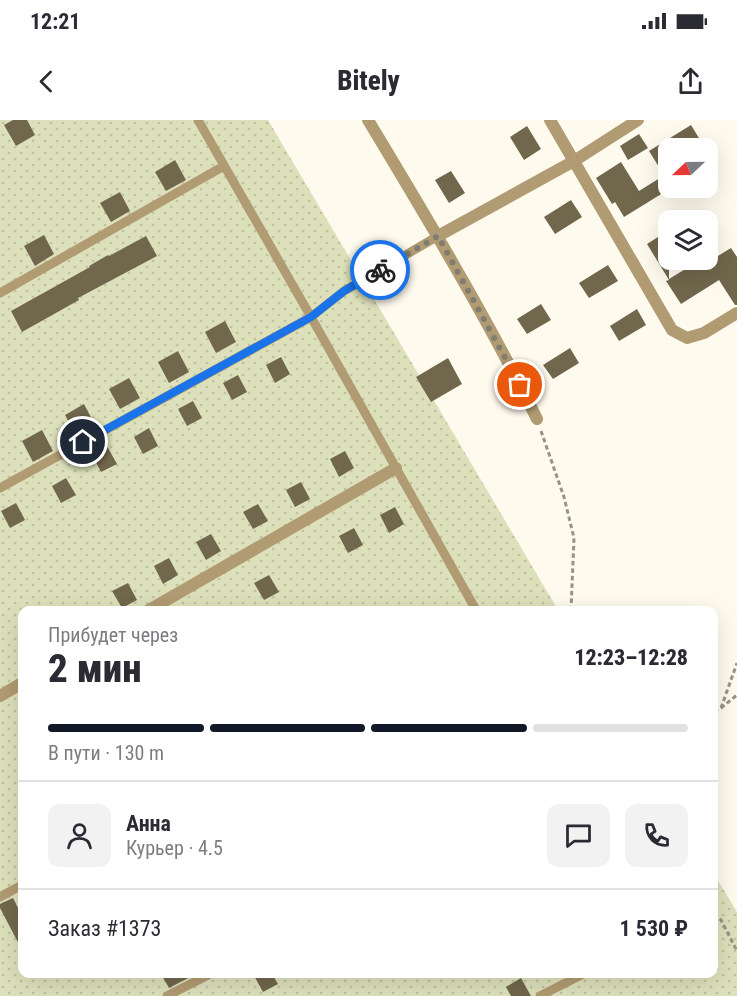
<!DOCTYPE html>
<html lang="ru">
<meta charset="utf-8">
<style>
body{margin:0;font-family:"Roboto Condensed",sans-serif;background:#f2f2f3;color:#2b2b33;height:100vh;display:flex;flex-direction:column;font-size:22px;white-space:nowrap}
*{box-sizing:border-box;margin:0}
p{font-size:20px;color:#7c7c81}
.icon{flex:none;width:33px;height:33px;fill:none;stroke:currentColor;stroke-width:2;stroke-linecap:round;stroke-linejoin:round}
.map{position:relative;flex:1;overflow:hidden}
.side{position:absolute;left:18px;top:486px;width:700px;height:372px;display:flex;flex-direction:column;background:#fff;border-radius:12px;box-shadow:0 6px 24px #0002}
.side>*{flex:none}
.needle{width:39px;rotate:248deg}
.controls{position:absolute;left:658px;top:18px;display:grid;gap:12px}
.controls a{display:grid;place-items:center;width:60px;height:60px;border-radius:12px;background:#fff;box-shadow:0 6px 24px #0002;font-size:30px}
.pin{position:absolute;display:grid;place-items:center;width:51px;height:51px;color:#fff;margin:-26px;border:3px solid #fff;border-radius:50%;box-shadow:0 2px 6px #0007}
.courier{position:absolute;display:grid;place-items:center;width:60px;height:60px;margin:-30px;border:4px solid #1a73e8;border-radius:50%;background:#fff;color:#222;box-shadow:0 2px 8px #0007}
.overview em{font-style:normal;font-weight:800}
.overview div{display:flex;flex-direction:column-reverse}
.overview{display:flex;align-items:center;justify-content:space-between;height:102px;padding:0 30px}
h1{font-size:39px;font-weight:800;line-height:45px}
.bar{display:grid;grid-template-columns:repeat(4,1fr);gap:9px 6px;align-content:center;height:72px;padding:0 30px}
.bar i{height:8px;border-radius:4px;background:#e1e1e2}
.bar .selected{background:#111827}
.bar p{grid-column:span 4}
.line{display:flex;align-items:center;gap:15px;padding:0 30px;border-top:2px solid #e1e1e2}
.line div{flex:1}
.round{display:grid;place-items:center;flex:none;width:63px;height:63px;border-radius:12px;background:#f2f2f3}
.status{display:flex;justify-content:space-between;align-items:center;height:42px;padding:0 30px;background:#fff;direction:ltr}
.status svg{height:16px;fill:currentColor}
header{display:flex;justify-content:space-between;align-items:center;height:78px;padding:0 30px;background:#fff;font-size:27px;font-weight:800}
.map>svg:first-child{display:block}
.garden{fill:url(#garden-dots)}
.building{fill:#71674c}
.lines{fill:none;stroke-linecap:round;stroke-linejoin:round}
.path{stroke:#979387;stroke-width:3;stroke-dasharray:4.5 3;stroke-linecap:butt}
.lane{stroke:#b19b72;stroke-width:9}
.street{stroke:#b19b72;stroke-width:12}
.done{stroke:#807c70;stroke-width:6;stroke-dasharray:0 10.8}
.route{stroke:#1a73e8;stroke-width:8}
</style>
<div class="status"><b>12:21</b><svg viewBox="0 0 49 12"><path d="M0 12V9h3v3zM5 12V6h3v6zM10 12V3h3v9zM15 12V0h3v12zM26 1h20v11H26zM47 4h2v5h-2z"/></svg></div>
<header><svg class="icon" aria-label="back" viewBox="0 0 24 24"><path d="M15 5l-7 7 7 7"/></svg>Bitely<svg class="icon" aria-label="share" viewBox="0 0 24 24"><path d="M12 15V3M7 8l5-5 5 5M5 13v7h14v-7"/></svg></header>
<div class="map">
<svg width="737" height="876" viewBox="0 0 737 876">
<defs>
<pattern id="garden-dots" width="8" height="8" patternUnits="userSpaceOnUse" patternTransform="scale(1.5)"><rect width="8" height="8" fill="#dde1bb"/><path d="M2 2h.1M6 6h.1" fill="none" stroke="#bfc2a1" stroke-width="1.8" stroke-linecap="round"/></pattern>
</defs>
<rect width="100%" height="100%" fill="#fffaee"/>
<path class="garden" d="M0 0H268L558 490H22V854H714V754L737 792V876H0Z"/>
<path class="building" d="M13 0H27L35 15 16 26 4 5Z
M691 5 705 28H669V63L649 31Z
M527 6 541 29 524 40 510 17Z
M639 14 648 28 628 40 620 26Z
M175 40 186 60 166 71 155 52Z
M621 42 639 71 663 56 669 65V68H671L624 97 615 82 612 84 596 58Z
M451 51 465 73 449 83 435 60Z
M120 72 130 91 111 102 100 83Z
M571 80 582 97 555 114 544 97Z
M669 110V159L692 145 695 150 731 128 737 137V185H735L719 160 681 184 666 161 669 160 647 124Z
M44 115 54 134 35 146 24 126Z
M146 116 157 136 78 178 79 180 22 212 11 191 90 147 89 146 108 135 109 136Z
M608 145 618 161 589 178 579 163Z
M541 184 551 200 527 214 517 199Z
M637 189 646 205 619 221 610 206Z
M225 201 236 222 216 233 205 212Z
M570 228 579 243 553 259 543 245Z
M178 231 189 252 169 263 158 242Z
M281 237 290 254 275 263 266 245Z
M448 238 462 264 431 282 416 257Z
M238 255 247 272 232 280 223 263Z
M129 258 140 278 120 289 109 269Z
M193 281 202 298 187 306 178 289Z
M84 284 96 307 82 315 81 313 76 315 65 295Z
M149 308 158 326 143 334 134 317Z
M42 310 53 331 33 342 22 321Z
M103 319 117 344 101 352 88 327Z
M345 331 354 348 339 357 330 339Z
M66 358 76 375 61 383 52 366Z
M301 362 310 379 295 387 286 370Z
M16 383 25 400 10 408 1 391Z
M258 384 268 401 253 409 243 392Z
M395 387 404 404 389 413 380 395Z
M354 408 363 425 348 433 339 416Z
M211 414 221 431 206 440 196 422Z
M169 438 178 455 163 464 154 446Z
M269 455 279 472 264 480 254 463Z
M128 463 137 480 122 488 112 471Z
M13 778 22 796V830L0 788V784Z
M161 854H196L169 868Z
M253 854H272L278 864 263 872Z
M521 858 531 876H511L506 867Z"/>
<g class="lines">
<path class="path" d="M541 311 564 377 574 418 571 490
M721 588 737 543
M714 591 721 588 737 575
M714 794 721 800 737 831"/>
<path class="lane" d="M198 0 311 197 476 490
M0 173 224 46
M0 368 311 197 344 171 438 116
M0 777 22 765
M167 876 210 854
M540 876 583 854"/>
<path class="street" d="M368 0C427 98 486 196 537 299
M550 0 672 210 687 218 704 213 737 193
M438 116 574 41 638 0
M149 490 396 348
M0 576 22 563"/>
</g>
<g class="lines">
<path class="done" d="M380 150 438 116 520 265"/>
<path class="route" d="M83 322 311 197 344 171 380 150"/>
</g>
</svg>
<div class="controls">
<a><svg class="needle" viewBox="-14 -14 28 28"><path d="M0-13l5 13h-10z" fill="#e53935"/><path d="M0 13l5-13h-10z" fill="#7c7c81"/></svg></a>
<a><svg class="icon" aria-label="layers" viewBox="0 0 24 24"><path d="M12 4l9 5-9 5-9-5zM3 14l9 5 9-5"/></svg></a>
</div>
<div class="pin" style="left:520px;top:265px;background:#ea580c"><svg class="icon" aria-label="bag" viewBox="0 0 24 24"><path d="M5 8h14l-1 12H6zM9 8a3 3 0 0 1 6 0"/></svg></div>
<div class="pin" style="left:83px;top:322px;background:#1f2937"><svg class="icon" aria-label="home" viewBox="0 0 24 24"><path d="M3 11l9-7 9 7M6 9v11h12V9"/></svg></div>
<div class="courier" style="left:380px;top:150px"><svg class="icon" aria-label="bike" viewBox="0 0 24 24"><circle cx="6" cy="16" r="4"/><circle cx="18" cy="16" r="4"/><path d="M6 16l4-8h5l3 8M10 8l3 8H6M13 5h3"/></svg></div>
<section class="side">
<div class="overview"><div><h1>2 мин</h1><p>Прибудет через</p></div><em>12:23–12:28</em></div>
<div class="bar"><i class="selected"></i><i class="selected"></i><i class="selected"></i><i></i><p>В пути · 130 m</p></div>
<div class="line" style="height:108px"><a class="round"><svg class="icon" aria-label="person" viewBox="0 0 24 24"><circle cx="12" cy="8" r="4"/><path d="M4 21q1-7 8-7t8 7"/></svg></a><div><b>Анна</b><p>Курьер · 4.5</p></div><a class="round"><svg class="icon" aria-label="chat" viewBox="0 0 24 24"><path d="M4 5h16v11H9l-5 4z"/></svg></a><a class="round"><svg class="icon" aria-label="phone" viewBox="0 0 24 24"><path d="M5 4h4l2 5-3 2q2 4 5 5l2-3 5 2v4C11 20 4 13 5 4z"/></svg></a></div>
<div class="line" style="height:78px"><div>Заказ #1373</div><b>1 530 ₽</b></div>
</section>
</div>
